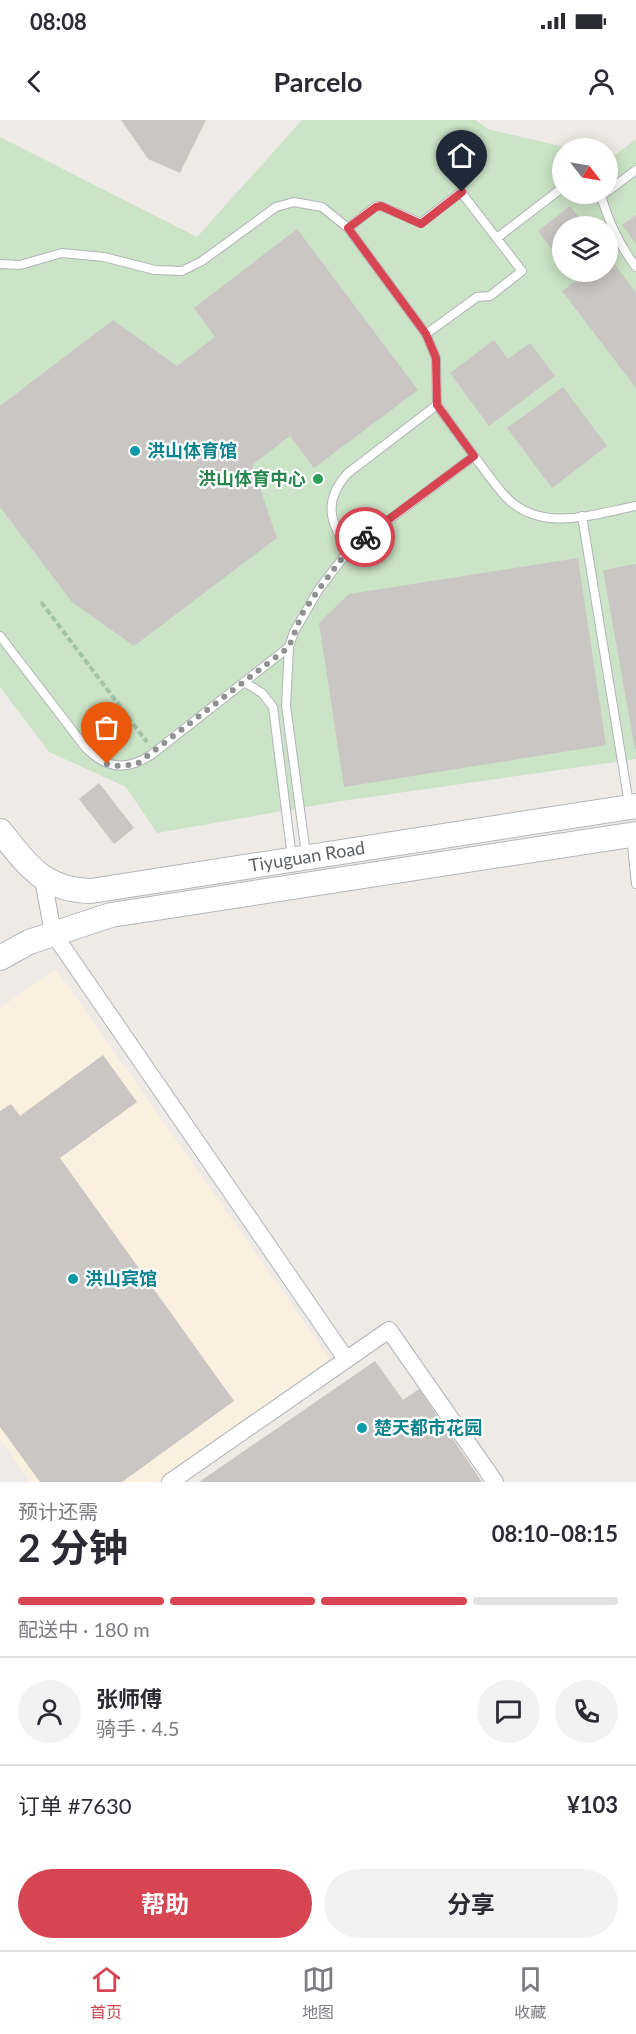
<!DOCTYPE html>
<html lang="zh">
<meta charset="utf-8">
<style>
body{margin:0;font-family:Lato,"Noto Sans SC",sans-serif;background:#f2f2f3;color:#2b2b33;height:100vh;display:flex;flex-direction:column;font-size:22px;white-space:nowrap}
*{box-sizing:border-box;margin:0}
p{font-size:20px;color:#7c7c81}
.icon{flex:none;width:33px;height:33px;fill:none;stroke:currentColor;stroke-width:2;stroke-linecap:round;stroke-linejoin:round}
.map{position:relative;height:1362px;overflow:hidden}
.details{display:flex;flex-direction:column;background:#fff;flex:1}
.details>*{flex:none}
.needle{width:39px;rotate:121deg}
.buttons{position:absolute;left:552px;top:18px;display:grid;gap:12px}
.buttons a{display:grid;place-items:center;width:66px;height:66px;border-radius:50%;background:#fff;box-shadow:0 3px 15px #0003;font-size:30px}
.pin{position:absolute;display:grid;place-items:center;width:51px;height:51px;color:#fff;margin:-62px -26px;border-radius:50% 50% 50% 0;rotate:-45deg;box-shadow:0 0 6px #0007}
.pin .icon{rotate:45deg}
.courier{position:absolute;display:grid;place-items:center;width:60px;height:60px;margin:-30px;border:4px solid #d64551;border-radius:50%;background:#fff;color:#222;box-shadow:0 2px 8px #0007}
.overview em{font-style:normal;font-weight:700}
.overview div{display:flex;flex-direction:column-reverse}
.overview{display:flex;align-items:center;justify-content:space-between;height:102px;padding:0 18px}
h1{font-size:39px;font-weight:700;line-height:45px}
.bar{display:grid;grid-template-columns:repeat(4,1fr);gap:9px 6px;align-content:center;height:72px;padding:0 18px}
.bar i{height:8px;border-radius:4px;background:#e1e1e2}
.bar .on{background:#d64551}
.bar p{grid-column:span 4}
.line{display:flex;align-items:center;gap:15px;padding:0 18px;border-top:2px solid #e1e1e2}
.line div{flex:1}
.round{display:grid;place-items:center;flex:none;width:63px;height:63px;border-radius:32px;background:#f2f2f3}
.action{display:flex;gap:12px;margin-top:auto;padding:12px 18px}
.action a{flex:1;height:69px;border-radius:36px;background:#d64551;color:#fff;font-size:24px;font-weight:700;line-height:69px;text-align:center}
.action a+a{background:#f2f2f3;color:#2b2b33}
.status{display:flex;justify-content:space-between;align-items:center;height:42px;padding:0 30px;background:#fff;direction:ltr}
.status svg{height:16px;fill:currentColor}
header{display:flex;justify-content:space-between;align-items:center;height:78px;padding:0 18px;background:#fff;font-size:27px;font-weight:700}
.tab-bar{display:flex;justify-content:space-around;align-items:center;height:84px;border-top:2px solid #e1e1e2;background:#fff;font-size:16px;color:#7c7c81}
.tab-bar a{display:grid;justify-items:center;gap:3px}
.tab-bar .on{color:#d64551}
.map>svg:first-child{display:block}
.commercial{fill:#faf0e0}
.green{fill:#cbe3c6;fill-rule:evenodd}
.building{fill:#cac6c3}
.lines{fill:none;stroke-linecap:round;stroke-linejoin:round}
.lane-casing{stroke:#b1b4b7;stroke-width:10}
.street-casing{stroke:#b1b4b7;stroke-width:18}
.secondary-casing{stroke:#b3b6b9;stroke-width:26}
.path{stroke:#a2c5a6;stroke-width:4;stroke-dasharray:6 3;stroke-linecap:butt}
.lane{stroke:#fff;stroke-width:8}
.street{stroke:#fff;stroke-width:16}
.secondary{stroke:#fff;stroke-width:24}
.done{stroke:#909292;stroke-width:6;stroke-dasharray:0 10.8}
.route{stroke:#d64551;stroke-width:8}
.culture-dot{fill:#0f9aa8;stroke:#fff;stroke-width:2}
.leisure-dot{fill:#2e9e5b;stroke:#fff;stroke-width:2}
.labels{text-anchor:middle;stroke-width:4.5;stroke-linejoin:round;paint-order:stroke}
.culture-label{font-size:18px;font-weight:bold;fill:#0d838f;stroke:#fff;text-anchor:start}
.leisure-label{font-size:18px;font-weight:bold;fill:#27864d;stroke:#fff;text-anchor:end}
.street-label{font-size:18px;fill:#5e6265;stroke:#fff}
</style>
<div class="status"><b>08:08</b><svg viewBox="0 0 49 12"><path d="M0 12V9h3v3zM5 12V6h3v6zM10 12V3h3v9zM15 12V0h3v12zM26 1h20v11H26zM47 4h2v5h-2z"/></svg></div>
<header><svg class="icon" aria-label="back" viewBox="0 0 24 24"><path d="M15 5l-7 7 7 7"/></svg>Parcelo<svg class="icon" aria-label="person" viewBox="0 0 24 24"><circle cx="12" cy="8" r="4"/><path d="M4 21q1-7 8-7t8 7"/></svg></header>
<div class="map">
<svg width="636" height="1362" viewBox="0 0 636 1362">
<rect width="100%" height="100%" fill="#eeebe6"/>
<path class="commercial" d="M56 849 330 1239 157 1362H30L0 1319V888Z"/>
<path class="green" d="M302 0H475L488 9 568 28H562V74H608V38H611L636 19V639L335 682 157 713 126 667 49 632 0 567V17L197 117ZM562 106H608V152H562Z"/>
<path class="building" d="M121 0H206L180 53 148 39Z
M570 86 586 106H562V143L538 111Z
M636 95V124L622 105Z
M297 109 418 270 314 348 290 316 252 345 277 418 134 526 72 482 0 387V286L113 200 177 246 215 217 194 188Z
M608 135 636 173V268L562 171 576 161 569 152H608Z
M494 220 508 239 530 223 555 256 489 306 450 253Z
M563 267 607 326 552 368 507 308Z
M578 438 606 625 344 667 319 503 349 474Z
M636 444V629H635L603 450Z
M99 663 134 708 114 724 79 679Z
M103 935 137 982 60 1038 234 1281 122 1362H40L0 1307V991L11 984 20 996Z
M375 1241 403 1280 419 1269 482 1362H199Z"/>
<g class="lines">
<g class="lane-casing">
<path id="lane" d="M608 71 636 50
M604 74 601 76C609 103 619 125 636 147
M348 108 376 86H381L421 103 461 72 522 151 490 176 477 177 426 214
M497 118 562 68
M0 144 20 145 62 133 104 137 155 150 182 151 202 141 276 87 294 82 322 87 348 108 426 214 436 238 437 285 474 336
M582 396 629 684
M349 430C329 403 323 380 348 353L437 285
M0 516 85 627C106 649 126 651 151 635L289 527
M244 562 262 573 273 587 292 738
M631 716 636 764
M306 734 286 586 289 527 294 512 319 469 349 430 474 336C484 349 494 364 505 376 540 414 593 394 636 386"/>
</g>
<g class="street-casing">
<path id="street" d="M43 759 53 813 346 1239
M170 1362 389 1210 495 1362"/>
</g>
<g class="secondary-casing">
<path id="secondary" d="M0 711C28 745 43 770 91 771L636 686
M0 838 29 822 111 795 636 714"/>
</g>
<path class="path" d="M41 482 147 622"/>
<use href="#lane" class="lane"/>
<use href="#street" class="street"/>
<use href="#secondary" class="secondary"/>
</g>
<g class="lines">
<path class="done" d="M107 644 119 646 137 644 289 527 302 494 319 469 349 429 365 417"/>
<path class="route" d="M365 417 474 336 437 285 436 238 426 214 348 108 376 87 381 86 421 104 462 72"/>
</g>
<g class="culture-dot">
<circle cx="135" cy="331" r="6"/>
<circle cx="73" cy="1159" r="6"/>
<circle cx="362" cy="1308" r="6"/>
</g>
<circle class="leisure-dot" cx="318" cy="359" r="6"/>
<g class="labels">
<g class="culture-label">
<text x="147" y="337">洪山体育馆</text>
<text x="85" y="1165">洪山宾馆</text>
<text x="374" y="1314">楚天都市花园</text>
</g>
<g class="leisure-label">
<text x="306" y="365">洪山体育中心</text>
</g>
<g class="street-label">
<text transform="translate(307 737) rotate(-9)" y="6">Tiyuguan Road</text>
</g>
</g>
</svg>
<div class="buttons">
<a><svg class="needle" viewBox="-14 -14 28 28"><path d="M0-13l5 13h-10z" fill="#e53935"/><path d="M0 13l5-13h-10z" fill="#7c7c81"/></svg></a>
<a><svg class="icon" aria-label="layers" viewBox="0 0 24 24"><path d="M12 4l9 5-9 5-9-5zM3 14l9 5 9-5"/></svg></a>
</div>
<div class="pin" style="left:107px;top:644px;background:#ea580c"><svg class="icon" aria-label="bag" viewBox="0 0 24 24"><path d="M5 8h14l-1 12H6zM9 8a3 3 0 0 1 6 0"/></svg></div>
<div class="pin" style="left:462px;top:72px;background:#1f2937"><svg class="icon" aria-label="home" viewBox="0 0 24 24"><path d="M3 11l9-7 9 7M6 9v11h12V9"/></svg></div>
<div class="courier" style="left:365px;top:417px"><svg class="icon" aria-label="bike" viewBox="0 0 24 24"><circle cx="6" cy="16" r="4"/><circle cx="18" cy="16" r="4"/><path d="M6 16l4-8h5l3 8M10 8l3 8H6M13 5h3"/></svg></div>
</div>
<section class="details">
<div class="overview"><div><h1>2 分钟</h1><p>预计还需</p></div><em>08:10–08:15</em></div>
<div class="bar"><i class="on"></i><i class="on"></i><i class="on"></i><i></i><p>配送中 · 180 m</p></div>
<div class="line" style="height:108px"><a class="round"><svg class="icon" aria-label="person" viewBox="0 0 24 24"><circle cx="12" cy="8" r="4"/><path d="M4 21q1-7 8-7t8 7"/></svg></a><div><b>张师傅</b><p>骑手 · 4.5</p></div><a class="round"><svg class="icon" aria-label="chat" viewBox="0 0 24 24"><path d="M4 5h16v11H9l-5 4z"/></svg></a><a class="round"><svg class="icon" aria-label="phone" viewBox="0 0 24 24"><path d="M5 4h4l2 5-3 2q2 4 5 5l2-3 5 2v4C11 20 4 13 5 4z"/></svg></a></div>
<div class="line" style="height:78px"><div>订单 #7630</div><b>¥103</b></div>
<div class="action"><a>帮助</a><a>分享</a></div>
</section>
<nav class="tab-bar">
<a class="on"><svg class="icon" aria-label="home" viewBox="0 0 24 24"><path d="M3 11l9-7 9 7M6 9v11h12V9"/></svg>首页</a>
<a><svg class="icon" aria-label="map" viewBox="0 0 24 24"><path d="M3 6l6-2 6 2 6-2v14l-6 2-6-2-6 2zM9 4v14M15 6v14"/></svg>地图</a>
<a><svg class="icon" aria-label="saved" viewBox="0 0 24 24"><path d="M7 4h10v16l-5-4-5 4z"/></svg>收藏</a>
</nav>
